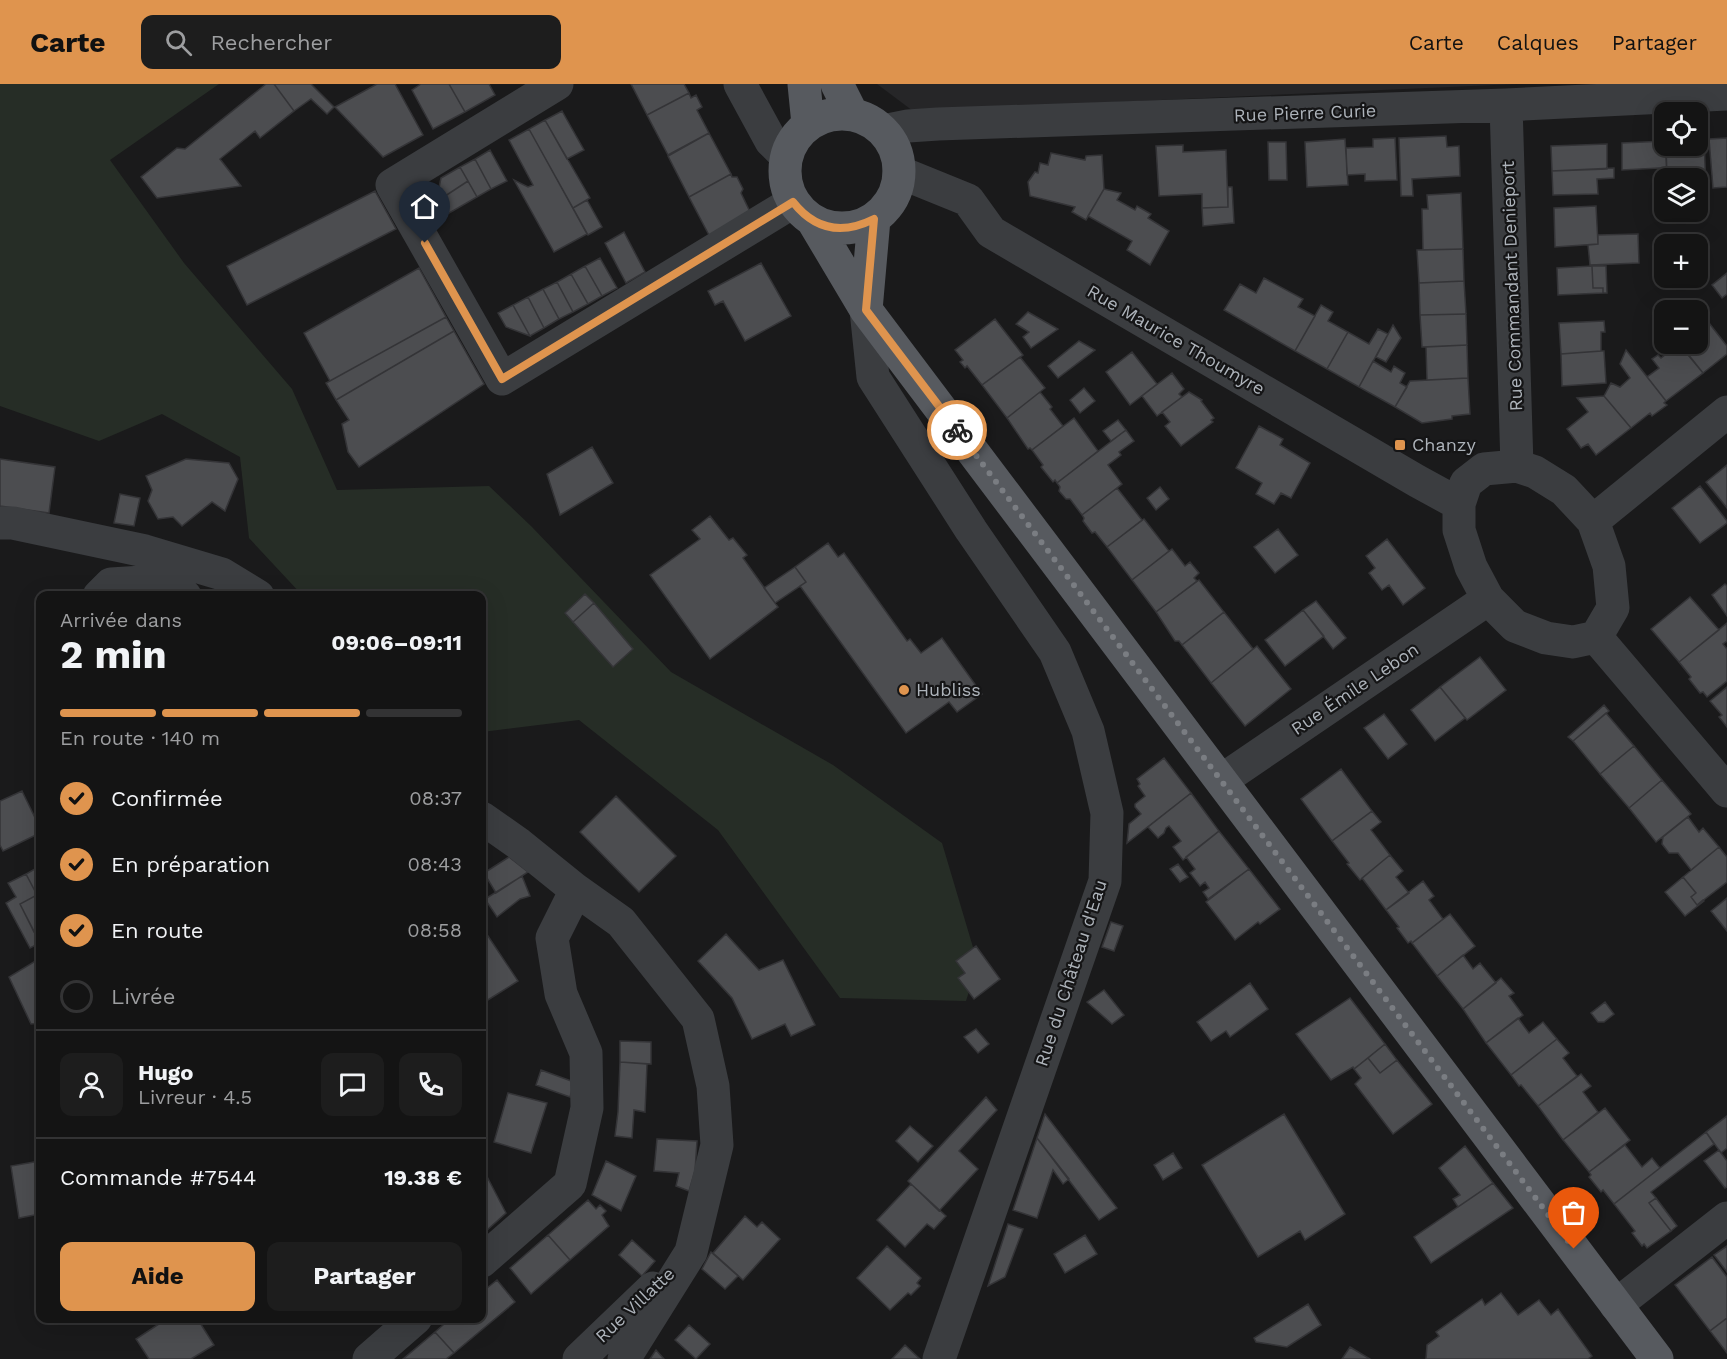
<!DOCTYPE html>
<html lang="fr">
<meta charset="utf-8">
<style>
body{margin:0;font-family:"Work Sans",sans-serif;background:#1d1d1d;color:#f1f3f6;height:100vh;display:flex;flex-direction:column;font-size:22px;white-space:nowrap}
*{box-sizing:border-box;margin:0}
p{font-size:20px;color:#9d9ea0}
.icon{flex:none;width:33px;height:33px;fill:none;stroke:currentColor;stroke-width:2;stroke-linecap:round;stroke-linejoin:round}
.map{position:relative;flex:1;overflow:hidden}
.side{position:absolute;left:36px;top:507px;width:450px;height:732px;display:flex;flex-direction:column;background:#141414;border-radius:12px;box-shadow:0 6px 24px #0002,0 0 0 2px #333334}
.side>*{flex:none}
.controls{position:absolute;left:1654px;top:18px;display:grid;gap:12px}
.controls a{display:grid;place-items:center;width:54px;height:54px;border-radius:12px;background:#141414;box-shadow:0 6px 24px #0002,0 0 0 2px #333334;font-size:30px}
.pin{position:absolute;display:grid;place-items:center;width:51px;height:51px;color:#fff;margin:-62px -26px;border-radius:50% 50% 50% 0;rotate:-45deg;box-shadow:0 0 6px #0007}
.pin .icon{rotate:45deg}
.courier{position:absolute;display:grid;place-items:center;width:60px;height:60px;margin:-30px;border:4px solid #df944e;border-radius:50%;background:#fff;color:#222;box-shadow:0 2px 8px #0007}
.overview em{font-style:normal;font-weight:700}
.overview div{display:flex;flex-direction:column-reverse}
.overview{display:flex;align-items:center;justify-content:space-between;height:102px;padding:0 24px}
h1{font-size:39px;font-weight:700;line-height:45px}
.bar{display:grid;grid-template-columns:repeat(4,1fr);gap:9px 6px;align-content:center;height:72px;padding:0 24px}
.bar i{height:8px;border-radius:4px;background:#333334}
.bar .on{background:#df944e}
.bar p{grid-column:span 4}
.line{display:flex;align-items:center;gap:15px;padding:0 24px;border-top:2px solid #333334}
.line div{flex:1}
.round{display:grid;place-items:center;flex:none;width:63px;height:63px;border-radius:12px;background:#1d1d1d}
ol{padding:0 24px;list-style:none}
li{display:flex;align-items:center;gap:18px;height:66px}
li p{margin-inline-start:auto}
li .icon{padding:6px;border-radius:50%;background:#df944e;color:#111;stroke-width:4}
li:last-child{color:#9d9ea0}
li i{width:33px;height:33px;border:3px solid #333334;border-radius:50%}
.action{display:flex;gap:12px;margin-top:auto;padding:12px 24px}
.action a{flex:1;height:69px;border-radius:12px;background:#df944e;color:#111;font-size:24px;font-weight:700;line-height:69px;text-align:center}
.action a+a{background:#1d1d1d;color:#f1f3f6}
header{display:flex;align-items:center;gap:36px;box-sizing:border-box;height:84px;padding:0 30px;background:#df944e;color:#111}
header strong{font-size:28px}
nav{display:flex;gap:33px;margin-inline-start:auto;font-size:21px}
.search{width:420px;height:54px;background:#1d1d1d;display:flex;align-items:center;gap:15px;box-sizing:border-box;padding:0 21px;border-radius:12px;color:#9d9ea0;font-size:22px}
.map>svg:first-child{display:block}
.built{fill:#262628}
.green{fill:#262d26}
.building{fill:#4c4d50;stroke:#343437;stroke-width:1.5}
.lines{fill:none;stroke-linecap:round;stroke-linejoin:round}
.minor{stroke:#3b3d40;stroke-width:33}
.major{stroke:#575a5f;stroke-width:33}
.done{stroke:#7a7d82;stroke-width:6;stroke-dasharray:0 10.8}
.route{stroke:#df944e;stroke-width:8}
.poi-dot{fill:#df944e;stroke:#151516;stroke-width:2}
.labels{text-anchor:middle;stroke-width:4.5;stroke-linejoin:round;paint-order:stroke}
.street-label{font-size:18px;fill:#adb3ba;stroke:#151516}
.poi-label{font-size:18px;fill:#adb3ba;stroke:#151516;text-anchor:start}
</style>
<header>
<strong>Carte</strong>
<div class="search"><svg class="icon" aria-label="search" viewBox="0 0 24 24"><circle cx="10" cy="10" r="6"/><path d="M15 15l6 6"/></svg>Rechercher</div>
<nav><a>Carte</a><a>Calques</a><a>Partager</a></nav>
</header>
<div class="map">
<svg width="1727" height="1275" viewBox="0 0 1727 1275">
<rect width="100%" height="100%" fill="#1a1a1b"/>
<path class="built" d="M877 0H1517L913 27Z"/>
<path class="green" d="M0 0H219L110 76 184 179 292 305 337 406 489 402 531 442 671 588 833 681 942 759 978 880 966 917 840 914 718 746 579 636 482 648V512L302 511 249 454 240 373 162 330 99 357 0 322Z"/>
<path class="building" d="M266 0H274L294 27 260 54 255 47 220 75 241 102 157 114 141 93 177 64 185 65Z
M274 0H311L334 23 327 30 311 15 294 27Z
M377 0H395L423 51 383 73 335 23Z
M421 0H449L465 28 433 45 412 6Z
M449 0H489L495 11 465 28Z
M631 0H684L689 9 647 31Z
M689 9 691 14 696 11 702 23 697 26 709 49 668 71 647 31Z
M562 27 584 66 567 75 545 36Z
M545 36 590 114 573 124 529 45Z
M529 45 587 150 554 168 514 96 528 103 533 101 509 56Z
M709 49 731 90 689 113 668 72Z
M1446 52 1447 63 1459 62 1460 92 1412 95 1413 112H1401L1399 54Z
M1395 54 1397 96 1365 97V90L1347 91 1346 64 1373 63V55Z
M1727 54V103L1713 104 1709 55Z
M1345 55 1348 101 1307 103 1305 58Z
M1698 55H1704L1706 105H1698V94H1667L1666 62H1698Z
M1665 57 1667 92H1659V84L1622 86V59Z
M1268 58H1286L1287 96H1269Z
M1607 60V85L1552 87 1551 62Z
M1183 61V68L1226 66 1228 123 1202 124V110L1159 112 1156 62Z
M490 66 507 97 491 105 475 75Z
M1051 69 1085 76 1086 72 1102 71 1104 105 1086 136 1072 128 1075 123 1030 112 1028 98 1035 88 1038 89 1040 79 1048 81Z
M475 75 491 105 477 113 460 83Z
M460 83 468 97 436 118 441 94Z
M1614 84V94L1597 95 1598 110 1553 111 1552 87Z
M731 90 732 93H737L743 105 741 109 751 130 710 153 689 113Z
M468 97 477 113 444 132 436 118Z
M1228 103H1232L1234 139 1203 142 1202 124 1228 123Z
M1104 105 1121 109 1117 116 1135 126 1137 122 1151 130 1148 134 1169 147 1150 181 1127 166 1132 157 1088 132Z
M375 107 396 145 247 221 227 182Z
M1461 109 1463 165 1423 166 1422 125H1428L1427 111Z
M587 116 602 143 588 151 573 124Z
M1596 122 1598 160 1555 163 1554 124Z
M624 148 645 188 626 199 605 159Z
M1638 150 1639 179 1590 181 1588 161 1598 160V151Z
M1463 165 1464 197 1419 199 1417 166Z
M600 174 617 204 602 212 585 182Z
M761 179 791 232 745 257 723 217 715 221 708 207Z
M1699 180 1707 191 1693 201 1688 194H1698Z
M585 182 602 212 588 220 571 190Z
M1592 182H1606L1607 209H1603V204H1593Z
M1592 182 1593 204H1603V209L1558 211 1557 184Z
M419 184 446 233 330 297 304 249Z
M1727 189V210L1722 214 1712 201Z
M571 190 588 220 573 228 557 198Z
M1264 194 1303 215 1298 223 1315 232 1295 267 1224 226 1240 200 1256 209Z
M1464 197 1466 230 1420 231 1419 199Z
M557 198 573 228 559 235 543 205Z
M543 205 559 235 544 244 528 213Z
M528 213 544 244 530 252 513 221Z
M513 221 530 252 506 243 498 229Z
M1321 221 1333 228 1328 237 1348 248 1327 285 1295 267Z
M1028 228 1058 245 1031 264 1023 253 1029 248 1016 240Z
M1466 230 1467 261 1422 263 1420 231Z
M1702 230 1727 262V270L1703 289 1680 260H1698V233Z
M446 233 454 247 336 316 326 299Z
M995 235 1023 271 982 301 967 282 965 284 960 278 963 276 955 266Z
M1604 237 1605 248H1601V267L1561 270 1559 239Z
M1393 241 1401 254 1386 278 1376 273Z
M1378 245 1388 250 1359 303 1327 285 1348 248 1369 260Z
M454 247 484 300 359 383 348 368 342 340 349 336 336 316Z
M1079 257 1095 266 1058 294 1048 282Z
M1679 260 1703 289 1666 317 1647 293 1659 284 1652 275 1658 271 1661 274Z
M1467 261 1468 294 1427 296 1426 263Z
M1626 266 1666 317 1664 319 1667 321 1652 332 1650 329 1631 344 1604 312 1611 299 1620 303 1630 294 1620 280Z
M1601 267H1604L1606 299 1562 302 1561 270Z
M1132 268 1157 300 1130 321 1106 288Z
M1020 273 1045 304 1007 334 982 301Z
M1373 277 1391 288 1394 282 1405 289 1400 299 1407 303 1395 323 1359 303Z
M1172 289 1184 305 1179 310 1182 313 1157 332 1142 312Z
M1468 294 1470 330 1452 332V335L1422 339 1395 323 1410 297Z
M1084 304 1095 317 1080 329 1070 316Z
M1040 308 1052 323 1050 325 1063 342 1032 366 1030 364 1028 365 1007 334Z
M1189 308 1202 316 1201 317 1214 334 1211 336 1213 338 1181 362 1165 342 1170 338 1162 328Z
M1604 312 1631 344 1596 371 1588 360 1581 364 1567 345 1588 328 1577 314Z
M1074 334 1098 367 1057 399 1055 396 1053 398 1041 383 1043 381 1032 366Z
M1118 336 1126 346 1111 357 1103 347Z
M1259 342 1283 355 1280 361 1310 379 1291 414 1281 409 1274 420 1256 410 1262 399 1236 384Z
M1126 346 1134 357 1119 368 1121 371 1108 381 1122 400 1082 431 1070 415H1066L1059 407 1060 403 1057 399Z
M592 363 613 399 560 431 547 390Z
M0 375 55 383 49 429 0 422Z
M186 375 229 379 238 395 225 427 212 418 182 442 173 433 158 435 148 417 152 406 146 392Z
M1727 381V424L1706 398Z
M1700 402 1727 437V439L1700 459 1672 424Z
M1160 403 1169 415 1156 426 1147 414Z
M1117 404 1142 436 1107 463 1095 448 1092 449 1083 437 1084 434 1082 431Z
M120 410 140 414 134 442 114 439Z
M710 432 729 456 733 454 747 471 743 474 778 523 710 575 650 491 700 455 692 446Z
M1144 435 1169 467 1132 496 1107 463Z
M1278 445 1298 471 1275 489 1254 463Z
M1387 455 1425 504 1403 521 1389 501 1382 506 1369 489 1375 484 1366 472Z
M828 459 838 473 844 469 907 557 910 555 921 569 942 554 982 610 957 628 949 618 906 649 800 502 806 498 795 483Z
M1172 465 1185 482 1190 478 1199 489 1194 494 1197 497 1156 528 1132 496Z
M795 483 806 498 775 519 764 504Z
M1199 496 1224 528 1182 561 1179 557H1175L1156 528Z
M1725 500 1727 502V532L1712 511Z
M585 510 594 519 573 538 565 529Z
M1690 513 1719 546 1679 578 1651 545Z
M1316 517 1346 554 1333 565 1303 526Z
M594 519 633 565 613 583 573 538Z
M1303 526 1324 552 1285 582 1265 556Z
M1224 528 1253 565 1211 599 1182 561Z
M1727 539V557L1723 560 1727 565V597L1707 613 1703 608 1700 609 1689 595 1691 593 1679 578Z
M1257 562 1291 605 1245 642 1211 599Z
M1480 573 1506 606 1467 636 1440 603Z
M1440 603 1465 634 1435 657 1411 626Z
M1727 603V643L1719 633 1722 631 1710 617Z
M1604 621 1609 627 1573 657 1568 653Z
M1606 629 1634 662 1600 690 1573 657Z
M1384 630 1407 660 1388 675 1364 644Z
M1634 662 1662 696 1629 724 1600 690Z
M1164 674 1191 709 1127 759 1129 740 1141 730 1135 723V720L1145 712 1138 702 1140 700 1137 695Z
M1341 685 1372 727 1332 757 1301 715Z
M1662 696 1691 730 1656 758 1629 724Z
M22 707 40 744V749L3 767 0 761V717Z
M1191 709 1219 747 1183 776 1173 763 1181 757 1169 742 1166 744 1164 749 1158 754 1148 743Z
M616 712 676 772 639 808 580 748Z
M1372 727 1381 738 1371 746 1390 771 1360 796 1347 780 1349 779 1332 757Z
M1688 733 1699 748 1703 744 1719 763 1691 786 1678 769H1669L1662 760 1663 753Z
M1219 747 1249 785 1208 815 1203 808 1209 804 1205 798 1200 802 1190 789 1195 785 1186 773Z
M1719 763 1727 773V798L1697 821 1691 813 1696 809 1683 793Z
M1390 771 1403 787 1396 793 1409 809 1386 826 1362 794Z
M509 773 528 788 496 809 484 789Z
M1178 780 1188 793 1180 798 1170 785Z
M40 782V845L34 848 20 820 37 811 26 790Z
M1249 785 1280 825 1260 840 1258 838 1235 856 1206 818Z
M26 790 37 811 20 820 40 859 30 864 6 819 16 813 8 799Z
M522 792 530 812 520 815 497 833 485 815Z
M1683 793 1696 809 1691 813 1697 821 1703 816 1704 817 1685 832 1665 808Z
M1423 797 1434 812 1429 816 1443 835 1412 859 1411 857 1408 859 1397 844 1399 843 1386 826Z
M1727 814V847L1711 827Z
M1450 830 1475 862 1437 892 1412 859Z
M1111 838 1123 842 1114 867 1102 863Z
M484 846 518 897 483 919 482 916V848Z
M726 850 759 886 783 876 815 941 791 952 785 940 752 955 732 914 698 877Z
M976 862 1000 895 974 915 958 894 965 889 956 877Z
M1463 871 1473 885 1480 879 1496 899 1463 925 1437 892Z
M37 876 40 882V939L31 940 9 893Z
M1501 894 1514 909 1509 912 1523 931 1486 959 1463 925Z
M1250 899 1268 925 1230 953 1226 947 1211 957 1197 938Z
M1104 906 1124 931 1112 940 1087 918Z
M1350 914 1385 960 1354 985 1353 983 1331 996 1296 950Z
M1605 918 1614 930 1604 938H1598L1591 929Z
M1518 934 1529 949 1543 938 1557 955 1511 991 1486 959Z
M976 945 989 960 978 969 964 953Z
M1557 955 1569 969 1563 974 1577 992 1538 1022 1521 1001 1519 1002 1511 991Z
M620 957 651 958V980L620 978Z
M1385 960 1397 976 1380 989 1368 974Z
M1368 974 1380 989 1397 976 1432 1020 1393 1050 1355 1000 1361 994 1354 985Z
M620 978 647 980 645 1028 634 1026 632 1054 615 1052 618 1028Z
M541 986 574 998 570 1013 536 1001Z
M1581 990 1591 1002 1583 1008 1598 1028 1563 1056 1538 1022Z
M508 1009 547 1019 531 1069 494 1058Z
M986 1013 997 1026 959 1067 978 1085 939 1127 908 1097Z
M1605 1024 1630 1056 1589 1088 1563 1056Z
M1045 1030 1117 1124 1099 1136 1037 1054Z
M1284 1030 1345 1130 1305 1156 1300 1147 1258 1173 1202 1081Z
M1727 1032V1064L1721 1069 1706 1048Z
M910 1042 933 1062 918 1078 896 1057Z
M1706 1048 1714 1060 1651 1108 1656 1114 1649 1119 1671 1147 1647 1164 1644 1160 1642 1162 1632 1149 1635 1147 1614 1120Z
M1037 1054 1069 1095 1063 1100 1053 1086 1037 1134 1013 1126Z
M657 1055 697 1057 695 1087 689 1107 676 1102 679 1089 654 1087Z
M1625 1061 1642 1083 1652 1074 1660 1084 1614 1120 1603 1106 1601 1108 1589 1093 1591 1091 1589 1088Z
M1465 1062 1493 1099 1458 1123 1453 1115 1460 1111 1439 1084Z
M1719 1066 1727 1077V1103L1725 1104 1704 1077Z
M1173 1069 1182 1084 1163 1096 1154 1081Z
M40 1077V1130L19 1134 11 1082Z
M606 1077 636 1092 621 1127 592 1111Z
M482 1083 506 1129 486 1147 482 1138Z
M1493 1099 1513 1124 1431 1179 1414 1153Z
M911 1100 946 1132 934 1145 927 1140 905 1163 877 1136Z
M1656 1114 1677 1142 1671 1147 1649 1119Z
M588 1116 596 1125 600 1121 606 1127 602 1131 609 1142 570 1176 548 1151Z
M745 1132 757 1143 762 1138 780 1155 743 1196 713 1169Z
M1008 1140 1023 1145 1005 1193 988 1202Z
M548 1151 570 1176 531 1210 510 1184Z
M1085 1151 1097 1170 1065 1189 1054 1170Z
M632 1156 655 1177 642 1192 619 1171Z
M887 1162 921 1194 917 1199 920 1202 911 1211 908 1209 890 1226 857 1194Z
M1727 1162V1188L1714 1171Z
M711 1168 738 1192 725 1205 702 1185Z
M1712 1173 1727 1193V1234L1710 1247 1675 1201Z
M497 1196 515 1218 454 1269 435 1248 451 1234H482V1208Z
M1501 1209 1518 1231 1539 1216 1551 1231 1558 1225 1592 1272 1588 1275H1426L1427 1261 1439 1252 1436 1248 1482 1215 1485 1221Z
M1308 1220 1321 1241 1287 1263 1256 1258 1254 1254Z
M168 1234H197L214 1261 191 1275H149L136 1255Z
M1727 1234V1269L1710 1247Z
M689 1241 710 1260 696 1275 675 1256Z
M435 1248 454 1269 446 1275H403Z
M905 1261 920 1275H892Z
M1350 1263 1370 1275H1342Z
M656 1266 664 1275H650Z"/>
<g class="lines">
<path class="minor" d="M557 0 392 101 502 295 793 118
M740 0 771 57 786 72
M1506 21 1517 382
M883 47 908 42 938 40 1506 21 1727 10
M899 88 968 116 991 148 1417 397 1459 420
M866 226 873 293 971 446 1055 568 1088 647 1107 729 1105 797 939 1275
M1517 382 1535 388 1564 406 1593 437 1609 482 1613 524 1596 553 1573 558 1546 554 1515 542 1488 515 1471 483 1459 446V420L1466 399 1484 385Z
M1593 437 1727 328
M0 439H13L145 467 222 490 258 512
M99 512 111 500 143 498 185 512
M1596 553 1727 707
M1222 696 1488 515
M482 734 519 760 576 806 621 838 698 935 713 1002 717 1061 691 1168 624 1275
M482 1177 570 1100 587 1024 586 969 561 910 552 854 576 806
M1616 1221 1727 1134
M369 1275 416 1234
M579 1275 653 1204"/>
<path class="major" d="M804 0 808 40
M837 0 852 30
M785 87a57 57 0 1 1 114 0a57 57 0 1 1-114 0Z
M813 137 866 226 1657 1275
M866 226 874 135"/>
</g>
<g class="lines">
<path class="done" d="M957 346 1574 1165"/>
<path class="route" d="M425 159 502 295 793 118C815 146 842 151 874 135L866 226 957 346"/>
</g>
<g class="poi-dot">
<rect x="1394" y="355" width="12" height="12" rx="3"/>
<circle cx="904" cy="606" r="6"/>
</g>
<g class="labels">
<g class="street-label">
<text transform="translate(1305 29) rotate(-2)" y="6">Rue Pierre Curie</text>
<text transform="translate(1512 202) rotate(-92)" y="6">Rue Commandant Denieport</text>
<text transform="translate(1176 256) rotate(30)" y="6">Rue Maurice Thoumyre</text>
<text transform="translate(1355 605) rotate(-34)" y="6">Rue Émile Lebon</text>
<text transform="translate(1071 889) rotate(-72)" y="6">Rue du Château d'Eau</text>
<text transform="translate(635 1221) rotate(-43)" y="6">Rue Villatte</text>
</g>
<g class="poi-label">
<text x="1412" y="367">Chanzy</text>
<text x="916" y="612">Hubliss</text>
</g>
</g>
</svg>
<div class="controls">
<a><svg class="icon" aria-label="locate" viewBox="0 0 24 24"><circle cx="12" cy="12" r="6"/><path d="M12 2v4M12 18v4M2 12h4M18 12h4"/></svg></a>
<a><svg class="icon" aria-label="layers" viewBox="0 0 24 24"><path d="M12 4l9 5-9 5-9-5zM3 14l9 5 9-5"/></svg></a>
<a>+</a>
<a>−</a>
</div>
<div class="pin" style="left:1574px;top:1165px;background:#ea580c"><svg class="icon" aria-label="bag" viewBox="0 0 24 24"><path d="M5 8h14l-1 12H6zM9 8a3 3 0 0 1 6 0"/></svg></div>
<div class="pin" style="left:425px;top:159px;background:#1f2937"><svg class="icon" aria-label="home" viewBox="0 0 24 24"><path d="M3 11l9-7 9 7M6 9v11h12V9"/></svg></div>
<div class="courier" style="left:957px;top:346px"><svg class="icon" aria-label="bike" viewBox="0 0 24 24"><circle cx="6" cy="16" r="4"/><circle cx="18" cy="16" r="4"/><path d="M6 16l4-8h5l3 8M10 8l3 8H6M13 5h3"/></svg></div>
<section class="side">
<div class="overview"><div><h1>2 min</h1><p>Arrivée dans</p></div><em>09:06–09:11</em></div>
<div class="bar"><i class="on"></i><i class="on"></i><i class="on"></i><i></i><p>En route · 140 m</p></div>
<ol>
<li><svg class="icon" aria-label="check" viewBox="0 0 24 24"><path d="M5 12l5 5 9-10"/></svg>Confirmée<p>08:37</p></li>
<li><svg class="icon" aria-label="check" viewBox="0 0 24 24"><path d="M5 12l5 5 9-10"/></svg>En préparation<p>08:43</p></li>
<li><svg class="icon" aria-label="check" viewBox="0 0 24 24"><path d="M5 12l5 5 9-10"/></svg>En route<p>08:58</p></li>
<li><i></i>Livrée</li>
</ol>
<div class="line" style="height:108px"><a class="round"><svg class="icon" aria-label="person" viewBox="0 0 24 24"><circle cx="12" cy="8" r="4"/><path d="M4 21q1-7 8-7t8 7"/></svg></a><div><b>Hugo</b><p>Livreur · 4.5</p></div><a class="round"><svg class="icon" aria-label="chat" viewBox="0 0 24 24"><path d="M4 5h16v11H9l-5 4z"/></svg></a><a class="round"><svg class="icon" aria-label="phone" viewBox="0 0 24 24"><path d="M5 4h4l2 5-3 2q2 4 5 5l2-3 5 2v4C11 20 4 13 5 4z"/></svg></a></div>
<div class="line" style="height:78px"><div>Commande #7544</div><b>19.38 €</b></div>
<div class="action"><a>Aide</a><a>Partager</a></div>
</section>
</div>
